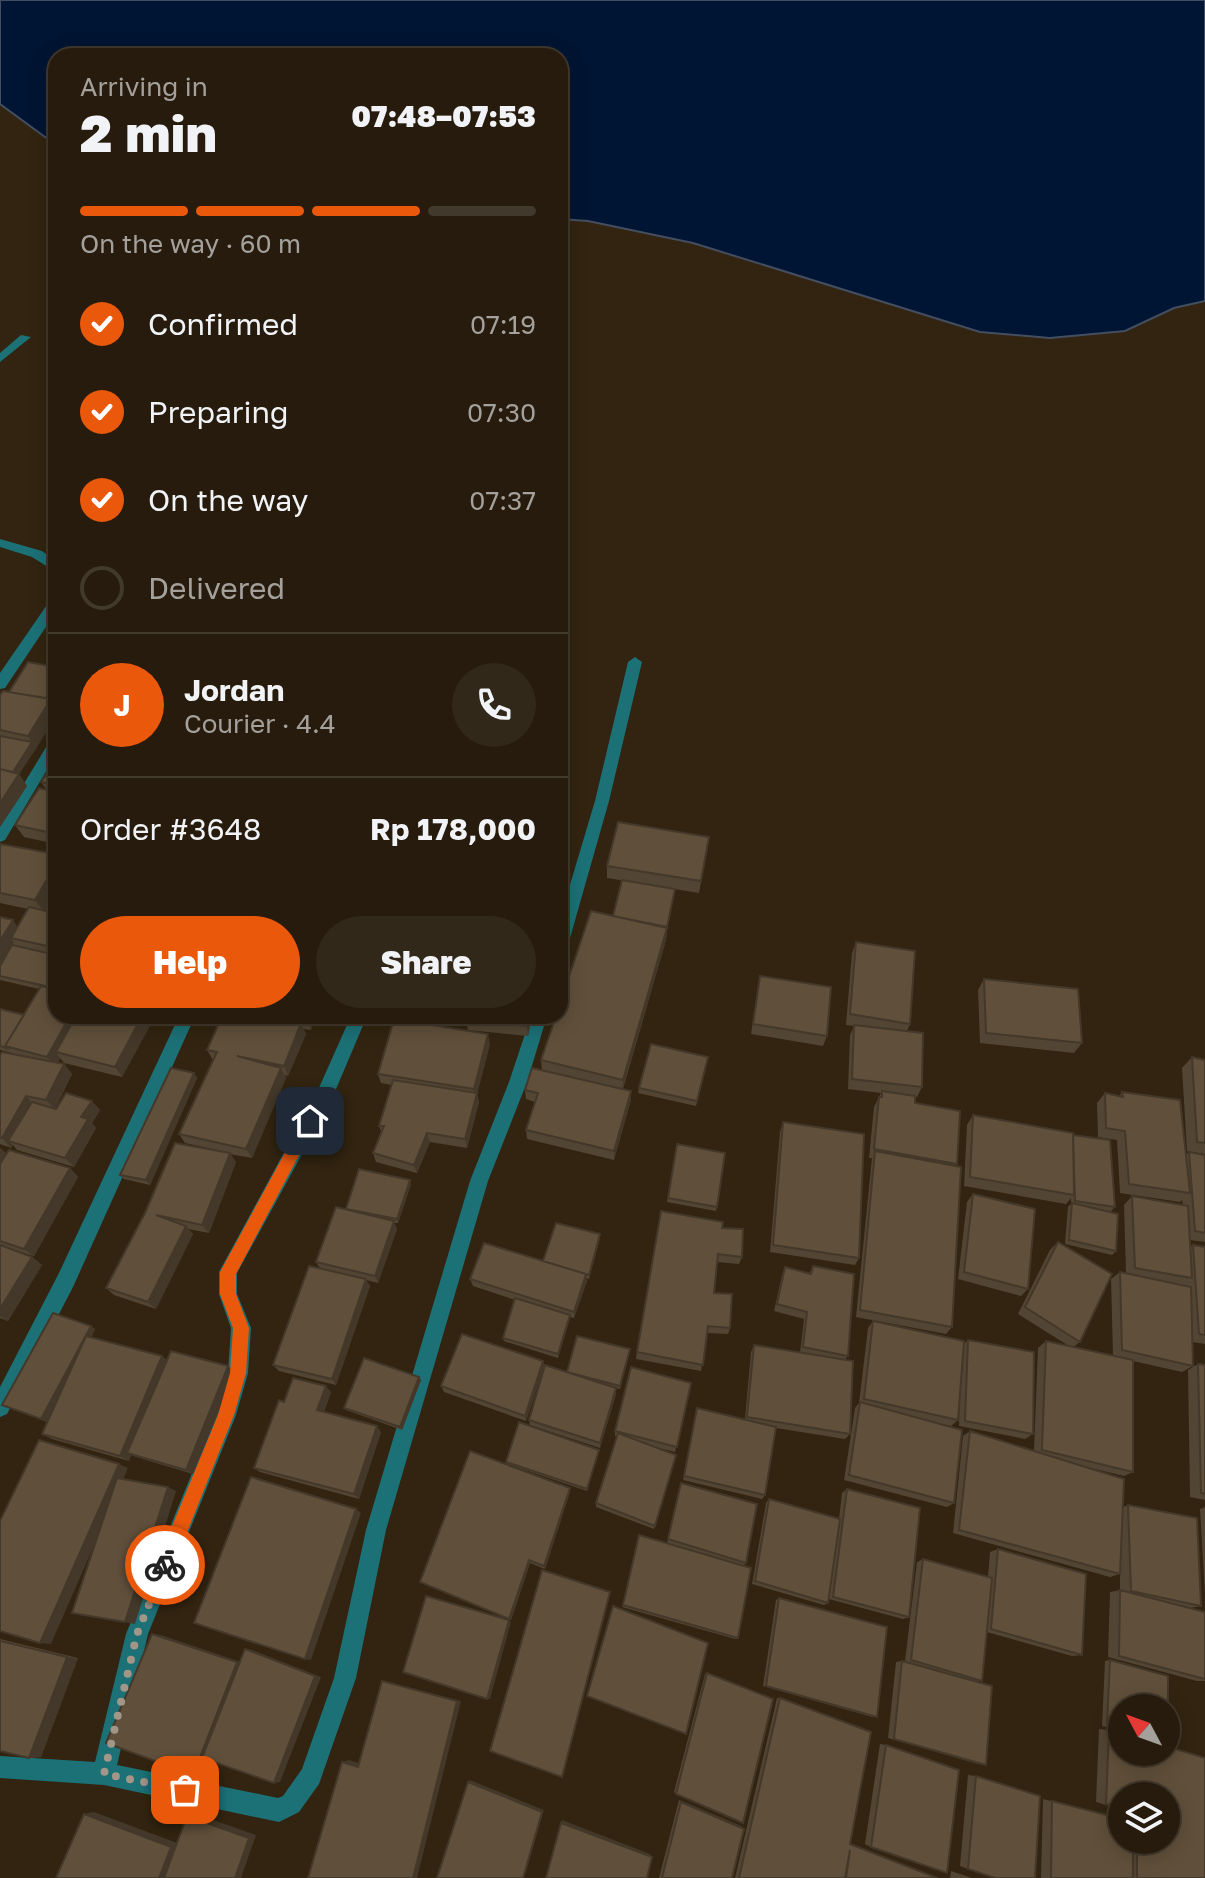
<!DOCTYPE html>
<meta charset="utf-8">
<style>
body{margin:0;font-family:"Golos Text",sans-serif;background:#32281a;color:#f1f3f6;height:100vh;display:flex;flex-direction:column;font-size:30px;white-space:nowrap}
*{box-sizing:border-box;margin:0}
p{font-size:26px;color:#a4a19d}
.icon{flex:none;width:44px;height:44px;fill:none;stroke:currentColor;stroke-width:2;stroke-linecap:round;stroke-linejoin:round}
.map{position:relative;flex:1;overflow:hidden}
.sheet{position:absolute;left:48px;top:48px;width:520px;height:976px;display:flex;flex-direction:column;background:#261b0c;border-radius:24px;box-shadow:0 4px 20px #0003,0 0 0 2px #42392d}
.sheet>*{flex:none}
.needle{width:52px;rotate:311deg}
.buttons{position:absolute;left:1108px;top:1694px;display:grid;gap:16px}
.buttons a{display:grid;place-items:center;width:72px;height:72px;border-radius:50%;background:#261b0c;box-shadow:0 4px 20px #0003,0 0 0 2px #42392d;font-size:40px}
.pin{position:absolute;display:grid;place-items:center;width:68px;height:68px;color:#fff;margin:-34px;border-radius:16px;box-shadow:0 4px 12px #0006}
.courier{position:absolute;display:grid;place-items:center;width:80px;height:80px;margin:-40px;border:6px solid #ea580c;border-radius:50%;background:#fff;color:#222;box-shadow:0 2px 10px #0007}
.head em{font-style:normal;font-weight:800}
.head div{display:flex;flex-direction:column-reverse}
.head{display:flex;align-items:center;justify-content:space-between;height:136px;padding:0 32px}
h1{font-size:52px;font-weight:800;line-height:60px}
.bar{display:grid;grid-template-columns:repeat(4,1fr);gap:12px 8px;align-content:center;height:96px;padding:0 32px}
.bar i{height:10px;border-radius:6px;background:#42392d}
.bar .selected{background:#ea580c}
.bar p{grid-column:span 4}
.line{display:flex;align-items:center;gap:20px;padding:0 32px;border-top:2px solid #42392d}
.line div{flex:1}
.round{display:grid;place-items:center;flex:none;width:84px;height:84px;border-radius:42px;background:#32281a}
ol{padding:0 32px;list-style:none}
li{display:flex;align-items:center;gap:24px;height:88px}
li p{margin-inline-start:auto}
li .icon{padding:8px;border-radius:50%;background:#ea580c;color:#fff;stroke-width:4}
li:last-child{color:#a4a19d}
li i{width:44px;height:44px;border:4px solid #42392d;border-radius:50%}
.cta{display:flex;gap:16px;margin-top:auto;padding:16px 32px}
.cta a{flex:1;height:92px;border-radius:48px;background:#ea580c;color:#fff;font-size:32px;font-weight:800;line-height:92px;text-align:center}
.cta a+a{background:#32281a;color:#f1f3f6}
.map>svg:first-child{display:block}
.water{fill:#001533;stroke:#434e60;stroke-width:2}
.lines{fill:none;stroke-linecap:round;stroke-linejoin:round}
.street{fill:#1c7177;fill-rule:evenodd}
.wall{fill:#534533}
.shaded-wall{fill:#433829}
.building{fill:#60503b;stroke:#433829;stroke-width:2}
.route{fill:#ea580c}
.done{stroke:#a29688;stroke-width:8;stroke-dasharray:0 14.4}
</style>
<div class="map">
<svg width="1205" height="1878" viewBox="0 0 1205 1878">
<rect width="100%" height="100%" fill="#322410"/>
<path class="water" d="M0 0H1205V301L1174 308 1125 331 1050 338 980 332 693 243 588 221 560 219V56H56V145L0 104Z"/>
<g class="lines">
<path class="street" d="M21 335 31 337 0 362V353Z
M0 539 42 551 56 561V572L32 557 0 547Z
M56 597V612L5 688 0 689V673L51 599Z
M635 657 642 662 609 801 568 945 566 950 560 952V918L595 801 628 662Z
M56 737V755L5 840 0 842V823L51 739Z
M179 1016H195L73 1287 7 1414 0 1417V1387L59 1273Z
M351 1016H367L331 1101 237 1273V1294L251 1328 248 1373 236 1415 148 1634 117 1765 278 1798 283 1796 302 1769 334 1678 366 1530 470 1181 509 1082 531 1016H547L527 1082 488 1181 386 1530 356 1678 319 1784 299 1812 279 1822 104 1785 0 1778V1756L95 1762 126 1634 216 1415 228 1373 231 1328 219 1294V1272L318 1090Z"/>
</g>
<path class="wall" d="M0 695 55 706 56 716 19 774 27 786 0 827Z
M56 759V844L24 837 15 825 46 789 41 782Z
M709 837 699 893 607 878V866Z
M0 844 56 854V889L44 910 56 892V1016L153 1020 122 1077 64 1063 60 1058 58 1063 64 1064 72 1074 55 1109 100 1110 92 1123 96 1128 74 1167 17 1150 13 1145 11 1148 0 1144V1055L13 1054 12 1053 0 1050V1009L24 1015 39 989 0 980V917L17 927 28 909 0 903Z
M675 889 667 928 666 940 623 1089 631 1100 614 1160 527 1139 526 1130 535 1102 526 1099 525 1090 542 1070 541 1060 613 916Z
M856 942 910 1024 907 1031 922 1087 917 1097 915 1096V1103L957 1164 956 1166 952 1327 946 1334 856 1317 872 1158H869L874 1107 881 1093 848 1089 850 1035 854 1026 846 1025 852 953Z
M760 976 827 1036 823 1046 751 1034Z
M984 979 1082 1043 1074 1053 980 1043 978 990Z
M270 1016H316L311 1030 303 1029 306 1034 288 1076 285 1075 286 1078 252 1158 230 1154 236 1162 209 1233 188 1229 193 1234 156 1309 114 1295 106 1288 145 1213 226 1152 185 1143 179 1134 213 1060 207 1050Z
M532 1016 528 1036 468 1030 466 1020Z
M490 1044 477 1094 479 1102 467 1148 430 1142 417 1173 376 1162 373 1153 381 1131 379 1126 391 1085 381 1083 378 1074Z
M708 1057 696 1106 638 1093 639 1088Z
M1192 1057 1205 1060V1154L1187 1151 1182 1068Z
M194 1073 197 1078 150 1185 124 1179 120 1175Z
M1122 1092 1186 1155 1189 1152 1205 1155V1242L1190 1240V1247L1193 1245 1205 1247V1344L1192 1342 1193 1366 1182 1372 1133 1361V1472L1124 1476 1091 1468 1123 1507 1128 1505 1201 1606 1190 1608 1205 1612V1681H1197L1108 1657 1110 1592 1120 1590V1570V1574L1110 1577 953 1533 963 1436 970 1431 1034 1451 1038 1348 1046 1341 1069 1346 1018 1314 1050 1250 1058 1242 1080 1342 1073 1347 1113 1356 1111 1279 1120 1272 1126 1273 1124 1205 1132 1196 1183 1205 1182 1200 1180 1202 1120 1193 1117 1140 1098 1137 1097 1103 1105 1093 1119 1096Z
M973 1115 1073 1135 1115 1207 1111 1211 1116 1251 1112 1255 1065 1244 1068 1207 1071 1204V1198L1066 1204 964 1186 967 1125Z
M783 1122 859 1258 855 1265 770 1252 780 1132Z
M677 1144 725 1153 716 1211 667 1202Z
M0 1148 6 1153 70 1168 78 1177 34 1256 7 1248 32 1257 42 1265 8 1321 0 1318Z
M410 1180 411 1184 398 1223H394L397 1229 378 1283 366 1280 370 1286 336 1385 279 1371 273 1365 320 1268 316 1262 346 1209Z
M973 1194 1028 1289 1021 1296 958 1279 967 1202Z
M722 1228 742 1257 739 1264 717 1262 714 1293 730 1328 728 1334 707 1333 701 1371 636 1359 637 1352Z
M600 1234V1238L589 1279 586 1278 587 1281 574 1318 570 1317 558 1358 504 1341 503 1338 515 1300 473 1286 470 1279 543 1261Z
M813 1266 848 1356 845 1360 850 1434 845 1439 776 1428 765 1495 762 1499 683 1480 697 1408 745 1419 751 1352 754 1345 800 1353 804 1319 774 1311 782 1275 785 1267 809 1274Z
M873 1321 964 1344 968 1340 1033 1434 1025 1439 959 1426 960 1388 958 1420 951 1426 909 1416 954 1503 947 1507 844 1480 855 1408 859 1403 868 1328Z
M91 1326 95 1329 91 1338 162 1356 167 1361 228 1366 235 1372 193 1474 136 1457 131 1455 129 1461 52 1439 42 1434 54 1409 47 1422 2 1405Z
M629 1353 620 1389 616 1388V1394L600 1448 530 1425 529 1420 567 1372Z
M543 1361 544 1367 526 1421 444 1392 441 1386Z
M1198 1364 1205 1365V1500L1190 1497 1188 1370Z
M421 1380 402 1430 346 1410 344 1408Z
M691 1383 675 1452 651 1446 676 1455 654 1529 596 1507V1503L617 1436H615V1431Z
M331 1392 324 1412 381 1432 359 1499 260 1472 254 1468 284 1402Z
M599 1450 587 1491 507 1464 506 1462Z
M680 1487 746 1563 744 1565 738 1638 735 1639 622 1607 639 1535 667 1543Z
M847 1489 909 1617 903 1619 829 1599 828 1603 824 1605 752 1584 766 1503 769 1499 839 1519 842 1493Z
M570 1492 545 1569 530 1563 511 1620 420 1582Z
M1205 1507V1594L1200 1509Z
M998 1549 1082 1655 1072 1656 987 1632 982 1681H975L905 1661 917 1562 923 1559 988 1577 990 1552Z
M779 1598 877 1717H872L763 1686 776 1600Z
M0 1639 78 1658 41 1757 29 1758 0 1751Z
M1110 1660 1122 1708V1731L1102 1726 1105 1661Z
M902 1661 986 1765 978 1764 888 1738 896 1662Z
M707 1673 676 1794 674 1792 705 1674Z
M777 1698H780L850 1844 939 1878H735Z
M1099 1729 1109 1730 1122 1734V1752H1166V1746L1205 1758V1878H1041L1043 1799 1122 1819V1840H1166V1796H1122V1810L1096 1802Z
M880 1744 886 1745 871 1847 865 1844Z
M968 1775 976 1776 968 1869 960 1866Z
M679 1800 741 1826 744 1829 732 1878H659Z
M951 1871 972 1878H950Z"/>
<path class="shaded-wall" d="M56 691V704L55 706 56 716 36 749 28 736Z
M32 742 36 749 19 774 27 786 0 827V803L12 773Z
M56 864V889L44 912 35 900Z
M675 889 667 931V928L666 940 622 1090 623 1080 667 927Z
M13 920 21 932 11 938 14 943 0 966V941Z
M70 1016H84L56 1052 60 1058 56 1067 47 1057Z
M142 1016H150L153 1020 122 1077 115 1067Z
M312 1016H316L311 1030 309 1025Z
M529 1016H532L528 1036 527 1026Z
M301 1023 306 1034 288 1076 284 1066Z
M488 1034 490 1044 477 1094 479 1102 467 1148 465 1139 475 1098 474 1089Z
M64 1064 72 1074 55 1109 46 1100Z
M281 1068 286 1078 252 1158 246 1149Z
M194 1073 197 1078 150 1185 146 1180Z
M631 1091V1100L614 1160V1151Z
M26 1096 35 1106 8 1141 13 1145 11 1148 2 1138Z
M92 1101 100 1110 92 1123 96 1128 74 1167 65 1158 81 1117Z
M427 1133 430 1142 417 1173 414 1165Z
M0 1148 10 1157 0 1173Z
M230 1153 236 1162 209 1233 202 1225Z
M70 1168 78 1177 34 1256 24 1249Z
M410 1180 411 1184 398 1223 397 1219Z
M394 1221 397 1229 378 1283 375 1276Z
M186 1226 193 1234 156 1309 148 1302Z
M600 1234V1238L589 1279V1275Z
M32 1257 42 1265 8 1321 0 1316V1309Z
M586 1274 587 1281 574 1318V1312Z
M366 1279 370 1286 336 1385 332 1379Z
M570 1315V1319L558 1358V1354Z
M91 1326 95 1329 47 1422 41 1419Z
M162 1356 170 1363 127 1453 131 1455 129 1461 120 1456Z
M543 1361 544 1367 526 1421 525 1416Z
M228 1366 235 1372 193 1474 186 1470Z
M419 1377 421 1380 402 1430 400 1427Z
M326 1386 331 1392 322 1416 317 1410Z
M616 1388V1394L600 1448V1443Z
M377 1426 381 1432 359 1499 354 1494Z
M119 1464 128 1468 51 1644 40 1643Z
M168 1487 176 1491 135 1624 125 1622Z
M570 1488V1492L545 1569 544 1566Z
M356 1509 361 1513 311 1660 305 1659Z
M529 1560 530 1563 511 1620 509 1619Z
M509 1620 511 1622 490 1699H487Z
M152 1634 161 1635 244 1663 201 1774 193 1775Z
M245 1649 252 1650 321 1677 280 1782 274 1783Z
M67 1657 78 1658 41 1757 29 1758Z
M382 1681 461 1701 417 1878H413Z
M349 1760 365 1765 358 1767 342 1762Z
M470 1780 544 1810 524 1878 468 1782Z
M679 1800 741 1826 744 1829 681 1802Z
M94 1812 180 1844 167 1878H159L84 1814Z
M196 1814 256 1835 241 1878H235L187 1816Z
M562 1820 650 1854 652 1857 561 1823Z"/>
<path class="building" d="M28 662 56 667V691L51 699 9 692Z
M3 691 51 699 28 736 0 730V695Z
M0 736 32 742 13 772 0 769Z
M56 759V785L41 782Z
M0 769 19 774 0 803Z
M39 788 56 792V834L15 825Z
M618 822 709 837 701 881 607 866Z
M0 844 56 854V864L35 900 0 893Z
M622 880 675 889 667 927 613 916Z
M56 892V913L45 911Z
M29 907 56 913V948L11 938Z
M591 911 667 928 623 1080 541 1060 556 1016H560V1003Z
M0 917 13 920 0 941Z
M856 942 915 951 910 1024 850 1014Z
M12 945 56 955V986L55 988 0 976V966Z
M760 976 831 987 827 1036 753 1024Z
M984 979 1078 989 1082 1043 986 1033Z
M41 986 56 989V1016H70L47 1057 5 1046Z
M0 1009 24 1015 5 1046 7 1048 0 1046Z
M76 1016H142L115 1067 56 1052Z
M222 1016H265L301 1023 284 1066 237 1056 281 1068 246 1149 179 1134 217 1052 207 1050Z
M270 1016H312L309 1025Z
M467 1016H529L527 1026 466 1020Z
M394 1019 488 1034 474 1089 378 1074Z
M854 1025 923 1033 922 1087 852 1079Z
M651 1044 708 1057 697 1101 639 1088Z
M2 1052 64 1064 46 1100 26 1096 2 1138H0V1055Z
M1192 1057 1205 1060V1143L1197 1142Z
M171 1068 194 1073 146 1180 120 1175Z
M532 1068 631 1091 614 1151 526 1130 538 1093 525 1090Z
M393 1080 477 1093 465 1139 427 1133 414 1165 373 1153 384 1126H379Z
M882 1091 915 1096V1103L960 1111 957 1164 874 1149 879 1097H882Z
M1122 1092 1180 1100 1190 1193 1129 1184 1125 1131 1106 1128 1105 1093 1123 1097Z
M66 1093 92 1101 81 1117 88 1119 65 1158 8 1141 32 1102 56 1109Z
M973 1115 1073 1133 1074 1195 970 1177Z
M783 1122 864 1134 859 1258 773 1245Z
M1073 1135 1110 1140 1115 1207 1075 1201Z
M175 1143 230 1153 202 1225 156 1215 186 1226 148 1302 106 1288 145 1213Z
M677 1144 725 1153 717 1207 668 1198Z
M9 1150 70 1168 24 1249 0 1241V1164Z
M875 1151 961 1167 952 1327 860 1310Z
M1189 1152 1205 1155V1233L1195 1231Z
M359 1169 410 1180 397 1219 346 1209Z
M973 1194 1035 1209 1028 1289 964 1272Z
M1132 1196 1188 1206 1192 1278 1135 1268Z
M1072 1203 1118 1214 1116 1251 1069 1240Z
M336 1207 394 1221 375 1276 316 1262Z
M661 1211 723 1222 722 1228 743 1229 742 1257 718 1254 714 1293 732 1294 730 1328 708 1326 703 1365 637 1352Z
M556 1223 600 1234 589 1275 543 1261Z
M1058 1242 1112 1274 1080 1342 1025 1307Z
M484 1243 586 1274 574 1312 470 1279Z
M0 1245 32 1257 0 1309Z
M1193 1245 1205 1247V1335L1199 1334Z
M309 1266 366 1279 332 1379 273 1365Z
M813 1266 854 1274 848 1356 803 1347 807 1312 777 1304 785 1267 811 1274Z
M1120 1272 1191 1287 1193 1366 1122 1350Z
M515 1298 570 1315 558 1354 503 1338Z
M53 1313 91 1326 41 1419 2 1405Z
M873 1321 964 1341 958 1420 864 1399Z
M462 1334 543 1361 525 1416 441 1386Z
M86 1336 162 1356 120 1456 42 1434Z
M577 1336 630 1349 620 1386 567 1372Z
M968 1340 1034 1352 1033 1434 965 1421Z
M1046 1341 1133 1360V1472L1042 1450Z
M754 1345 853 1361 850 1434 747 1417Z
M171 1351 228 1366 186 1470 127 1453Z
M364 1358 419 1377 400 1427 344 1408Z
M1198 1364 1205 1365V1494L1201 1493Z
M545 1365 616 1388 600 1443 529 1420Z
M631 1367 691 1383 677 1447 615 1431Z
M293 1378 326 1386 317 1410 377 1426 354 1494 254 1468 279 1400 284 1402Z
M860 1402 962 1430 954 1503 849 1475Z
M697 1408 776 1427 765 1495 684 1476Z
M519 1422 599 1450 587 1489 506 1462Z
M970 1431 1124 1479 1120 1574 959 1530Z
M618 1433 676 1455 655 1526 596 1503Z
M39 1440 119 1464 40 1643 0 1631V1521Z
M470 1451 570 1488 544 1566 529 1560 509 1619 420 1582Z
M251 1477 356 1509 305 1659 194 1623Z
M117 1478 168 1487 125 1622 72 1613Z
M681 1483 757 1504 746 1563 668 1539Z
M847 1489 920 1508 909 1617 833 1597Z
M769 1499 840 1519 828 1603 755 1581Z
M1128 1505 1197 1518 1201 1606 1131 1591Z
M639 1535 751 1568 738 1638 623 1605Z
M998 1549 1086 1574 1082 1655 991 1629Z
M923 1559 992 1578 982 1681 911 1660Z
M542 1570 610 1592 562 1777 490 1751Z
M1120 1590 1205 1612V1679L1119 1656Z
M426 1596 509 1620 487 1699 403 1672Z
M779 1598 887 1627 877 1717 766 1686Z
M613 1606 708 1643 686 1734 587 1696Z
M152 1634 237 1662 193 1775 106 1743Z
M0 1641 67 1657 29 1758 0 1751Z
M245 1649 315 1676 274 1783 202 1758Z
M1110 1660 1168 1676V1744L1166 1743V1708H1122V1730L1107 1726Z
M902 1661 992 1686 986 1765 894 1739Z
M707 1673 773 1699 743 1823 676 1794Z
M382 1681 457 1701 413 1878H308L342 1762 358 1767Z
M780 1698 871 1732 850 1844 937 1878H846L850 1850 845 1878H739Z
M1109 1730 1122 1734V1752H1166V1746L1205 1758V1878H1137V1840H1166V1822L1175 1824 1166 1822V1796H1122V1809L1106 1804Z
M886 1745 959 1770 947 1873 871 1847Z
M976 1776 1040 1796 1035 1878H995L968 1869Z
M468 1782 542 1812 523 1878H437Z
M1052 1801 1122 1819V1840H1133V1878H1051Z
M681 1802 744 1829 732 1878H662Z
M84 1814 171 1847 159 1878H56Z
M187 1816 249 1838 235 1878H164Z
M561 1823 652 1857 647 1878H546Z"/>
<path class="route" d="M310 1114 315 1116V1125L236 1274V1294L249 1328 246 1373 234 1415 174 1565 171 1571 165 1574 159 1571 156 1565 218 1415 230 1373 233 1328 220 1294V1272L305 1116Z"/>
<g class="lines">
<path class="done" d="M165 1565 137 1634 104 1774 185 1790"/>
</g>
</svg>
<div class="buttons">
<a><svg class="needle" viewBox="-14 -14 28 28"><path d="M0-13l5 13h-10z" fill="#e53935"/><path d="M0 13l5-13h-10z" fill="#a4a19d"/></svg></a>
<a><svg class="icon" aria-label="layers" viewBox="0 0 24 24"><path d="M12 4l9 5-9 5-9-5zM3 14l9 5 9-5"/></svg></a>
</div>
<div class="pin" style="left:185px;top:1790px;background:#ea580c"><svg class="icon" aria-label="bag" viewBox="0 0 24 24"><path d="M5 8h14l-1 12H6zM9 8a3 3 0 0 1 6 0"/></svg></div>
<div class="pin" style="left:310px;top:1121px;background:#1f2937"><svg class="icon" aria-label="home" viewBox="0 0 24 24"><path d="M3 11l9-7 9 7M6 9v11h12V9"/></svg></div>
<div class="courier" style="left:165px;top:1565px"><svg class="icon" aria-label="bike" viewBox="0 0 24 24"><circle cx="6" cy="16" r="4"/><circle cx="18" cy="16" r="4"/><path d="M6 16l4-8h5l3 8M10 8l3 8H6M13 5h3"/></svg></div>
<section class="sheet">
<div class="head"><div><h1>2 min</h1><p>Arriving in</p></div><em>07:48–07:53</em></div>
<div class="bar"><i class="selected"></i><i class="selected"></i><i class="selected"></i><i></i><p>On the way · 60 m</p></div>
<ol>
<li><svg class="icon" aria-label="check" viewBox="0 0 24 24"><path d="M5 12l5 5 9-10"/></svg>Confirmed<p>07:19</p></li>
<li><svg class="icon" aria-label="check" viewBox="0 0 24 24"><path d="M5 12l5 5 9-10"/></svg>Preparing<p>07:30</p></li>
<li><svg class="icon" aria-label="check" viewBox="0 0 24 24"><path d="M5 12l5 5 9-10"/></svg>On the way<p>07:37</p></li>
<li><i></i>Delivered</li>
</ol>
<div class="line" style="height:144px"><b class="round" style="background:#ea580c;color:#fff">J</b><div><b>Jordan</b><p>Courier · 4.4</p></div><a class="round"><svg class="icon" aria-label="phone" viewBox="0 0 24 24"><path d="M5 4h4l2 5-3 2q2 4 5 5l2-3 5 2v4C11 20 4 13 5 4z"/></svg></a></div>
<div class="line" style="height:104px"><div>Order #3648</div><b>Rp 178,000</b></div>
<div class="cta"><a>Help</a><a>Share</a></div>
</section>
</div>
